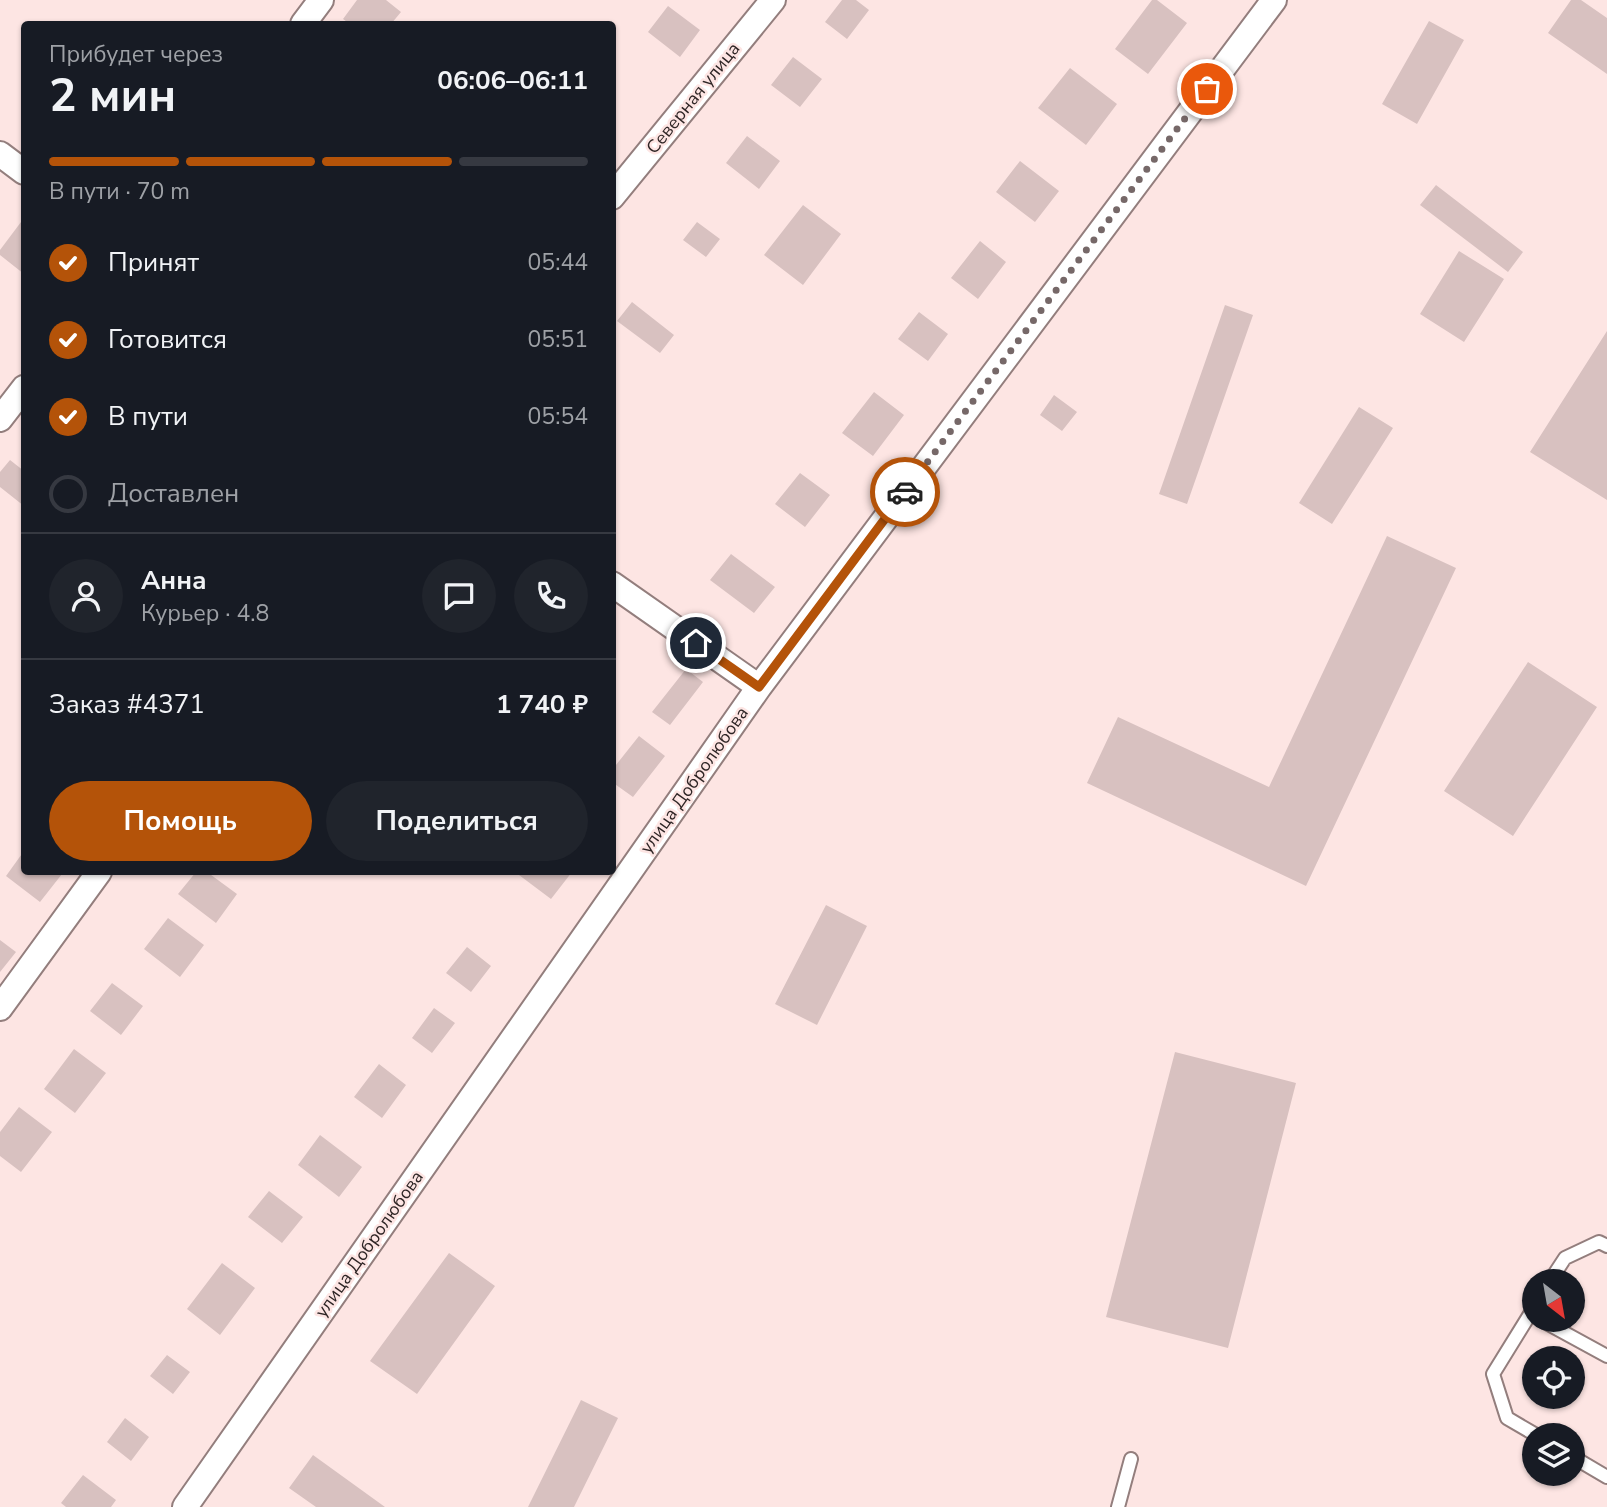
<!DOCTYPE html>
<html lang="ru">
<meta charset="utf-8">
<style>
body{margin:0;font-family:"Nunito Sans",sans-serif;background:#20242c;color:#f1f3f6;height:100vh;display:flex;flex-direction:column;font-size:26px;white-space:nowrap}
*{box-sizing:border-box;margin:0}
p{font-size:23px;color:#9ea1a6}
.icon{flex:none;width:38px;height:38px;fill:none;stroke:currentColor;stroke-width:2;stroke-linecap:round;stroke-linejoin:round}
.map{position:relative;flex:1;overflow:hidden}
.panel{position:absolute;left:21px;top:21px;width:595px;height:854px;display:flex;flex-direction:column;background:#171b24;border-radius:7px;box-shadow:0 2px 5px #0004}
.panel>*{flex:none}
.needle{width:46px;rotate:149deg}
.buttons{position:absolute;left:1522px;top:1269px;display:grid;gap:14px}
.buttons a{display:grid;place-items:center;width:63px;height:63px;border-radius:50%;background:#171b24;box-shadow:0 2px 5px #0004;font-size:35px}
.pin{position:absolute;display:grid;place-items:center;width:60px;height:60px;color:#fff;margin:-30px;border:4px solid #fff;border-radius:50%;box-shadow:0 2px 7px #0007}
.courier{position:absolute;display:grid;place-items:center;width:70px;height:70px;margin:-35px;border:5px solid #b45309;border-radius:50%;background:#fff;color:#222;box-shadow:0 2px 9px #0007}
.headline em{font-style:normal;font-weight:700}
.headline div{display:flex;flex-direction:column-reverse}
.headline{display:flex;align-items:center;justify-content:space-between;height:119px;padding:0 28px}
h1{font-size:46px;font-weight:700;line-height:52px}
.bar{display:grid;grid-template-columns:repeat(4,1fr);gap:10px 7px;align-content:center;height:84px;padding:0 28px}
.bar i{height:9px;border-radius:5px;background:#363941}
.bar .active{background:#b45309}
.bar p{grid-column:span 4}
.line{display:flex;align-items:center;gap:18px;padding:0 28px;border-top:2px solid #363941}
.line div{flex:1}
.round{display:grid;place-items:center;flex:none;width:74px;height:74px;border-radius:37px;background:#20242c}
ol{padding:0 28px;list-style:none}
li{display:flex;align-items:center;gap:21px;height:77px}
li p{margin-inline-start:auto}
li .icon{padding:7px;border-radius:50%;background:#b45309;color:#fff;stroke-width:4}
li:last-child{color:#9ea1a6}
li i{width:38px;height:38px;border:4px solid #363941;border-radius:50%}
.cta{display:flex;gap:14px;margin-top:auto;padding:14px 28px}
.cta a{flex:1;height:80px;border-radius:42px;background:#b45309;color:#fff;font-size:28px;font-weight:700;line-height:80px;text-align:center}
.cta a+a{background:#20242c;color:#f1f3f6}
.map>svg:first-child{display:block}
.building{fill:#d8c1c0}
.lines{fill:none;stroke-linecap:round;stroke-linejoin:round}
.service-casing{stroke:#937e7d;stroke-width:16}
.minor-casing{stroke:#937e7d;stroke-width:28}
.service{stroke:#fff;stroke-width:12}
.minor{stroke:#fff;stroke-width:24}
.done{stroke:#766868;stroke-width:7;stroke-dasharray:0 12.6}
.route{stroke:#b45309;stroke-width:9}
.labels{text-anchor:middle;stroke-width:5;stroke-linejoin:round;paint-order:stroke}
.street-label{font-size:18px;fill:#2e2525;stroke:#fde5e3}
</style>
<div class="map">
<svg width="1607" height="1507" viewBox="0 0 1607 1507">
<rect width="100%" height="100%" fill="#fde5e3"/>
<path class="building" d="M357 0H386L401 12 391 24H350L343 19Z
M842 0H856L869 10 847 39 825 22Z
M1152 0H1157L1187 23 1148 74 1115 49Z
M1571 0H1581L1607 18V74L1548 33Z
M668 6 700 30 680 57 648 32Z
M1429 21 1464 40 1417 124 1382 104Z
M793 57 822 79 800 107 771 85Z
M1070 68 1117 104 1086 145 1038 108Z
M747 136 780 161 759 189 726 163Z
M1020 161 1059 191 1035 222 996 192Z
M1436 185 1523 252 1508 272 1420 205Z
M803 205 841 234 803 285 764 255Z
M24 218V274L0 255V250Z
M697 222 720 239 706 257 683 240Z
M980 241 1006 262 978 299 951 278Z
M1459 251 1504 279 1464 342 1420 314Z
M632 302 674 335 660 353 617 321Z
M1225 305 1253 315 1187 504 1159 494Z
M919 312 948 334 928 361 898 339Z
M1607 331V500L1530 452Z
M874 392 904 415 873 456 842 433Z
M1054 395 1077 412 1062 431 1040 415Z
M1359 407 1393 428 1332 524 1299 503Z
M10 460 24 471V506L0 487V472Z
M800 473 830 495 805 527 775 504Z
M1387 536 1456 568 1306 886 1087 783 1118 717 1269 787Z
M731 554 775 587 754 613 710 580Z
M1528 662 1597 707 1513 836 1444 791Z
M686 669 703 682 670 725 652 712Z
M639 736 665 756 633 797 612 782V770Z
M24 851V872H58L62 874 40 902 6 876Z
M196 872H207L237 894 216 923 178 894Z
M515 872H572L551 899Z
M826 905 867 926 817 1025 775 1004Z
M168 918 204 945 180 977 144 949Z
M0 940 16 952 0 972Z
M467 947 491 966 471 992 446 973Z
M112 983 143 1006 121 1035 90 1011Z
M434 1008 455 1023 432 1053 412 1038Z
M74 1049 106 1073 75 1113 44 1089Z
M1175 1052 1296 1083 1228 1348 1106 1317Z
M379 1064 406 1085 382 1118 354 1097Z
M19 1107 52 1132 21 1172 0 1156V1132Z
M320 1135 362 1167 339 1197 298 1165Z
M269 1191 303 1217 282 1243 248 1217Z
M449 1253 495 1286 417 1394 370 1361Z
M222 1263 255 1288 220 1335 187 1309Z
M167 1355 190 1372 173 1394 150 1376Z
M581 1400 618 1418 574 1507H528Z
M125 1418 149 1437 131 1461 107 1442Z
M313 1455 385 1507H316L289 1488Z
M83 1475 116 1500 111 1507H66L61 1503Z"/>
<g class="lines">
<g class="service-casing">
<path id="service" d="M1550 1281 1565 1258 1599 1242 1607 1246
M1535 1306 1493 1374 1507 1418 1536 1435
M1541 1320 1607 1356
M1573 1457 1607 1477
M1118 1507 1131 1459"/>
</g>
<g class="minor-casing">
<path id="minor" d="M303 24 321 0
M0 154 24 172
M612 197 773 0
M0 419 24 388
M612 584 759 687
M0 1008 99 872
M185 1507 759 687 1274 0"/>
</g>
<use href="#service" class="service"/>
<use href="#minor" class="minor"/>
</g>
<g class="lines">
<path class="done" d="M905 492 1207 89"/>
<path class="route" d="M696 643 759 687 905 492"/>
</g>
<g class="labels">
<g class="street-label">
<text transform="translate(693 98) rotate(-51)" y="6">Северная улица</text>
<text transform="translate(694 780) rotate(-55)" y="6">улица Добролюбова</text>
<text transform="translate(369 1244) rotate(-55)" y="6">улица Добролюбова</text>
</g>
</g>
</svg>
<div class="buttons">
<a><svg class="needle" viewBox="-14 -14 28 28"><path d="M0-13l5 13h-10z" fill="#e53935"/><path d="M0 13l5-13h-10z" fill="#9ea1a6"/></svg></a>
<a><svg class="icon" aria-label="locate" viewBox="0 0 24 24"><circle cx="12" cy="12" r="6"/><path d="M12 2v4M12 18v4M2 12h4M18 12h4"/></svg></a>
<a><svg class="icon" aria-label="layers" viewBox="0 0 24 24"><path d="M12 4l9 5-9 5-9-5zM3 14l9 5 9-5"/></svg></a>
</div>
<div class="pin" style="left:1207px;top:89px;background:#ea580c"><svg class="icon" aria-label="bag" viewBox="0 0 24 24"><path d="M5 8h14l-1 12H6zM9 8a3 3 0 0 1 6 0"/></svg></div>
<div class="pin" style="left:696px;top:643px;background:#1f2937"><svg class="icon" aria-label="home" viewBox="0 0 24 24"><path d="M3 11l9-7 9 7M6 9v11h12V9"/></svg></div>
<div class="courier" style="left:905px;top:492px"><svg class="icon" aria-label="car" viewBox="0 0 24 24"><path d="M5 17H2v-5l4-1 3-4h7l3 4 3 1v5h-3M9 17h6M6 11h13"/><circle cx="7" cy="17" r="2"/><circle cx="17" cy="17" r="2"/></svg></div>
<section class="panel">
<div class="headline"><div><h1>2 мин</h1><p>Прибудет через</p></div><em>06:06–06:11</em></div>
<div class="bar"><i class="active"></i><i class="active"></i><i class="active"></i><i></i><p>В пути · 70 m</p></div>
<ol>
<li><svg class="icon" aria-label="check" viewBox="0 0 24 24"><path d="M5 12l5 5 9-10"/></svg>Принят<p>05:44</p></li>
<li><svg class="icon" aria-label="check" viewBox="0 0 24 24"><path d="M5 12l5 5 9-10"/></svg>Готовится<p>05:51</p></li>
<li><svg class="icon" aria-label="check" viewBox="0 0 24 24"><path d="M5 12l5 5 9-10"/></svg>В пути<p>05:54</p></li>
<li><i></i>Доставлен</li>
</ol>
<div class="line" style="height:126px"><a class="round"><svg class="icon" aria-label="person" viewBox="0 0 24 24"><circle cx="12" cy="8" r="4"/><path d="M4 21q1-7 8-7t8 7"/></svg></a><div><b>Анна</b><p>Курьер · 4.8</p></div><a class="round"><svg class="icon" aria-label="chat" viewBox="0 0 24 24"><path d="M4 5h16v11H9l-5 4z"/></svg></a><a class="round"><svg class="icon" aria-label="phone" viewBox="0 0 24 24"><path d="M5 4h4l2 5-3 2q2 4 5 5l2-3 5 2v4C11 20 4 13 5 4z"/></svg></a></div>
<div class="line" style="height:91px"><div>Заказ #4371</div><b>1 740 ₽</b></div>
<div class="cta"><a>Помощь</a><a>Поделиться</a></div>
</section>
</div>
